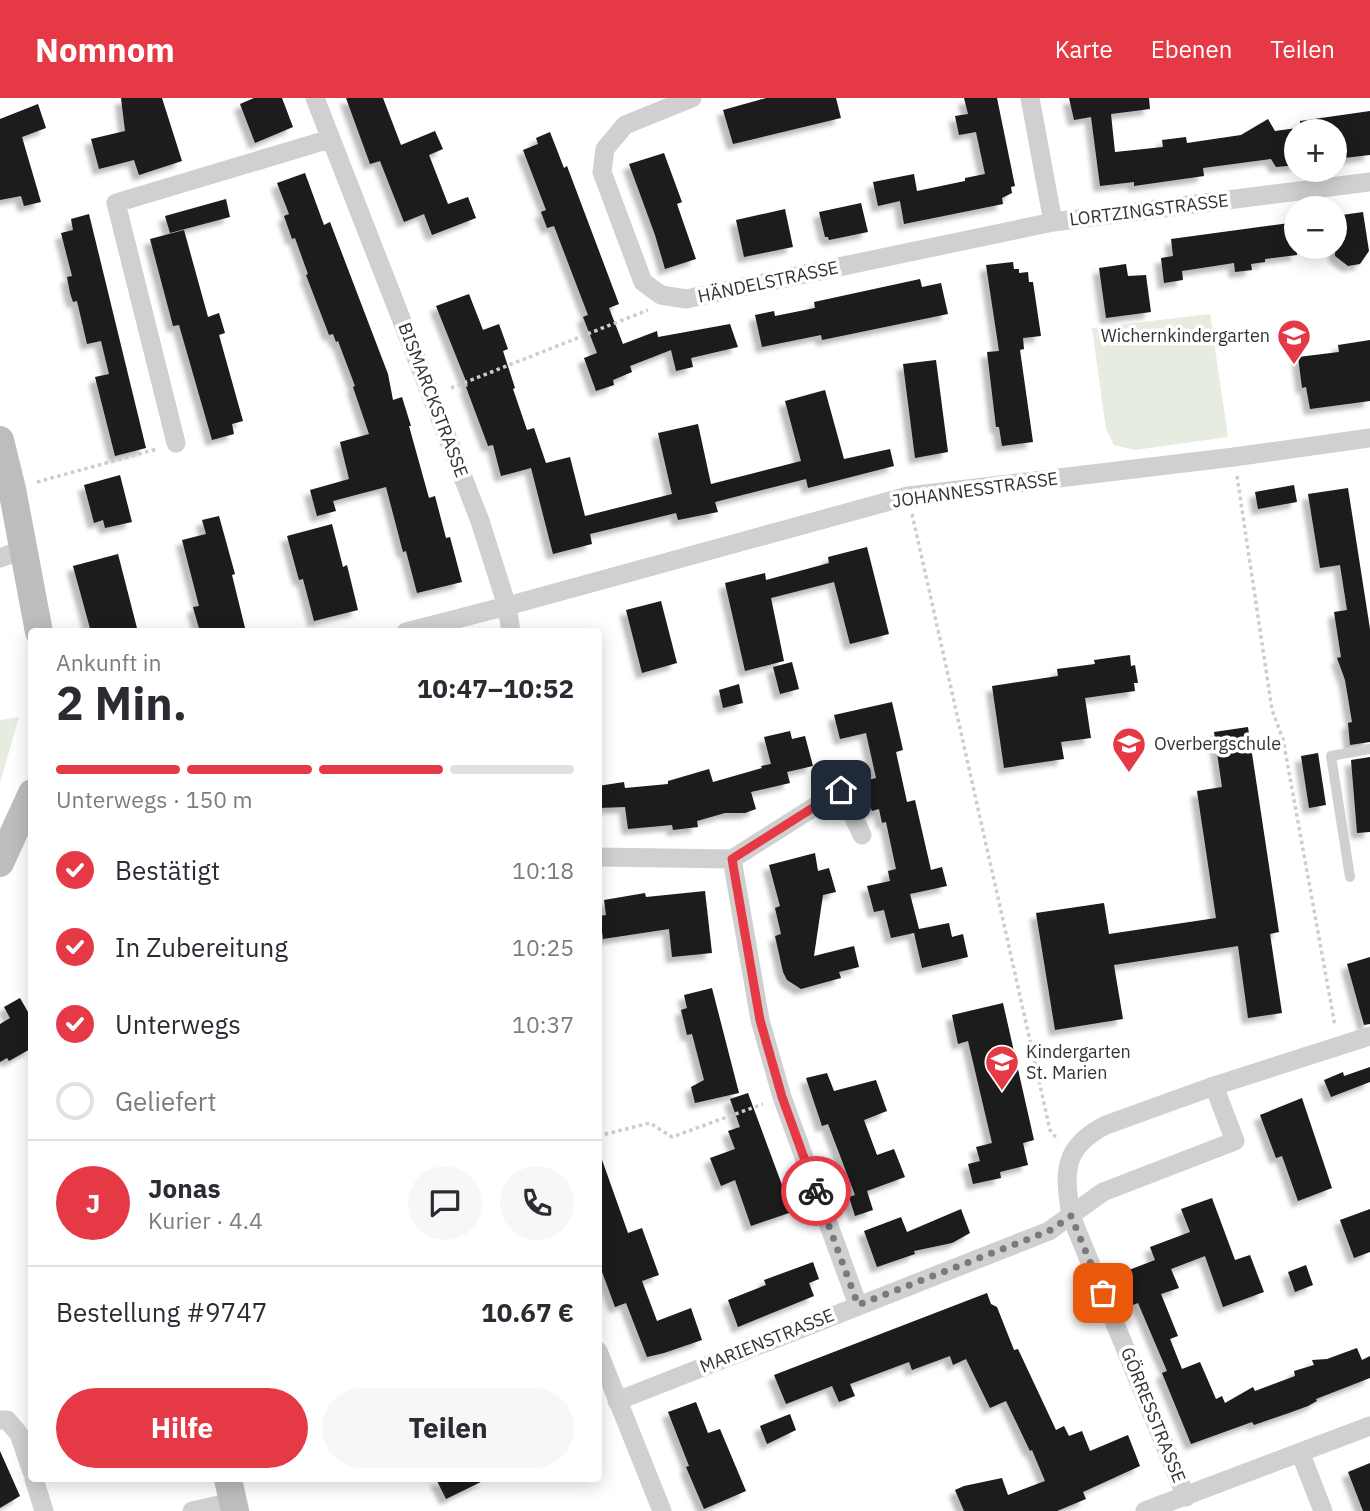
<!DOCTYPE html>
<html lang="de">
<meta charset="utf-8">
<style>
body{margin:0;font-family:"IBM Plex Sans",sans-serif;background:#f7f7f7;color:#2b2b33;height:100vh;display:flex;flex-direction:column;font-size:26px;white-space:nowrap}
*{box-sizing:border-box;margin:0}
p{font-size:23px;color:#7c7c81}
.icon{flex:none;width:38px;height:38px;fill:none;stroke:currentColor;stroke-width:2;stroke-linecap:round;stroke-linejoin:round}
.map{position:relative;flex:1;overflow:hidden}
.panel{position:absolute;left:28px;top:530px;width:574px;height:854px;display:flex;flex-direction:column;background:#fff;border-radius:7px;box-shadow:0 4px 18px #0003}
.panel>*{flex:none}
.fabs{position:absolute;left:1284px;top:21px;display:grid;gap:14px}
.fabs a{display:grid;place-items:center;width:63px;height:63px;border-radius:50%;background:#fff;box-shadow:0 4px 18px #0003;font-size:35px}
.pin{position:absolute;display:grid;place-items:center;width:60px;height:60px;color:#fff;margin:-30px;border-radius:14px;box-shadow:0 4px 10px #0006}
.courier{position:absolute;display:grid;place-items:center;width:70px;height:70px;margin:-35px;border:5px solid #e63946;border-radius:50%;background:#fff;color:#222;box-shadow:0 2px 9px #0007}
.head em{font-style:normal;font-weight:800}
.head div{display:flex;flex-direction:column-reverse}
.head{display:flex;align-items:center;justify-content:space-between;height:119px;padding:0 28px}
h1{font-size:46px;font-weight:800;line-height:52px}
.bar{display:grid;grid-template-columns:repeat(4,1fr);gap:10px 7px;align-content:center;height:84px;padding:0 28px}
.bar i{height:9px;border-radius:5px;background:#e1e1e2}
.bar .current{background:#e63946}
.bar p{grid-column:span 4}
.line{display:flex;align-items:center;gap:18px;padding:0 28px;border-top:2px solid #e1e1e2}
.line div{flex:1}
.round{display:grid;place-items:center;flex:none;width:74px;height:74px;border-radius:37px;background:#f7f7f7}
ol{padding:0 28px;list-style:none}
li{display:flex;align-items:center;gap:21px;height:77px}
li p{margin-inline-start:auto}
li .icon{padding:7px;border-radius:50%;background:#e63946;color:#fff;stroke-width:4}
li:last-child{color:#7c7c81}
li i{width:38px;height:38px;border:4px solid #e1e1e2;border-radius:50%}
.button{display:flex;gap:14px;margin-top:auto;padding:14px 28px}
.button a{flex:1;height:80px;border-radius:42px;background:#e63946;color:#fff;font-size:28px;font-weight:800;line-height:80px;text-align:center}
.button a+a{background:#f7f7f7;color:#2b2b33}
header{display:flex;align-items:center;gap:42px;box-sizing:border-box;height:98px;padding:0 35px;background:#e63946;color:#fff}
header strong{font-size:33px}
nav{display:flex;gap:38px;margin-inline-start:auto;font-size:24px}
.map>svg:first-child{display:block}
.green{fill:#e6ecdf}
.building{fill:#1a1a1a;filter:url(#shadow)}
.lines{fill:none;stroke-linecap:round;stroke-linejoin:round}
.path{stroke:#cdcdcd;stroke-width:3.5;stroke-dasharray:3.5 3.5;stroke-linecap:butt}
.service{stroke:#d0d0d0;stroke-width:10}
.minor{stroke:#d0d0d0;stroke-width:19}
.secondary{stroke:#bdbdbd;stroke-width:28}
.done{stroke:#7a7a7a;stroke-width:7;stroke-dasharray:0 12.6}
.route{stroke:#e63946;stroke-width:9}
.labels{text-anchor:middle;stroke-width:7;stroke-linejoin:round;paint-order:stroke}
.street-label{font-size:18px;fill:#333;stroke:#fff}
.poi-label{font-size:18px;fill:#333;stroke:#fff;text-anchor:start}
</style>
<header>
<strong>Nomnom</strong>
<nav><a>Karte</a><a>Ebenen</a><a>Teilen</a></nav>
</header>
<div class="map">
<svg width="1370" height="1413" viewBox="0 0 1370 1413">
<defs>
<filter id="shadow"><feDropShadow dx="-6" dy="6" stdDeviation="2" flood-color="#0004"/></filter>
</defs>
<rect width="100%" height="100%" fill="#fff"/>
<path class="green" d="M1210 216 1228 339 1135 352 1114 347 1106 331 1092 230Z
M19 619 0 685V622Z"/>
<path class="building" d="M121 0H162L182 63 139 77 134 62 99 71 91 41 125 33Z
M254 0H282L293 29 255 45 240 6Z
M346 0H383L401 47 435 33 443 51 429 57 448 106 468 99 476 120 432 137 424 116 404 124 380 63 370 66Z
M766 0H836L841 20 733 46 723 12Z
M964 0H997L1015 88 1011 89 1012 95 1002 100 1003 106 904 126 900 103 878 108 873 84 914 76 917 93 965 83V80L985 76 976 34 959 37 955 18 968 16Z
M1069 0H1149L1150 11 1111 16 1115 54 1163 49 1162 42 1186 39 1187 45 1241 37 1268 21 1275 33 1297 30V67L1276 69 1271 61 1203 70 1204 78 1134 88V84L1100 88 1091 19 1074 22Z
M38 6 46 30 22 39 41 104 24 108 21 98 0 102V21Z
M1370 13V57L1335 61V33H1301L1300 23Z
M550 34 564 70 567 68 619 206 609 210 623 246 657 233 658 239 730 226 738 249 691 260 693 269 676 273 671 252 630 268 632 274 613 282 614 287 596 293 584 260 597 255 583 219 588 217 554 128 547 130 541 114 546 112 523 52 538 46 536 40Z
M664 55 682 104 677 106 696 161 665 171 655 137 629 66Z
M305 75 324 127 330 124 388 276 393 302 402 299 411 328H409L429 400 435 398 446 440 450 439 462 484 417 495 406 453 403 454 386 389 333 403 336 413 317 418 310 392 349 381 340 344 369 336 353 289 355 288 338 243 336 244 333 236 329 237 306 177 308 176 295 140 292 141 284 118 289 116 277 85Z
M226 101 230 119 170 135 165 118Z
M861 105 868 134 829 142 828 139H825L819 114Z
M785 111 793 149 744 159 736 122Z
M1363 114 1369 153 1360 166 1348 168 1335 158V118Z
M89 116 146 350 115 358 95 279 109 276 101 243 87 246 77 203 73 204 70 195 67 179 72 178 61 135 73 132 71 121Z
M1297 124V157L1265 161V164L1251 166 1252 172 1235 174 1234 165 1182 173 1183 182 1164 185 1161 160 1173 158 1171 141Z
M184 132 208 219 219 215 225 235 219 237 243 323 232 326 234 336 212 342 179 227 173 228 150 141Z
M1013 164 1014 171H1019V175L1028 174 1029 184H1033L1041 238 1023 240 1024 251 1020 252 1033 344 1002 348 999 329H996L987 254 999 253 986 167Z
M1126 166 1128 178 1146 177 1151 214 1106 220 1099 170Z
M920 181 922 189 941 185 948 216 822 242 821 237 762 249 755 217 774 213 775 218 815 210 814 204Z
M469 196 483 232 499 226 508 251 503 253 515 290 513 291 527 332 534 330 546 365 570 359 585 418 672 396 658 335 698 326 711 386 801 363 785 303 825 292 844 361 890 351 894 368 808 390 806 381 715 404 718 414 678 422 676 415 590 436 592 446 553 456 531 370 501 378 493 347 488 348 466 289 468 288 436 208Z
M1370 242V303L1310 311 1306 289 1302 290 1298 259 1339 254 1338 247Z
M936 262 948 354 915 360 903 266Z
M120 377 132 424 105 430 103 422 94 425 84 387Z
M1294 387 1297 404 1258 411 1255 394Z
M1348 390 1370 531V644L1350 647 1348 625 1352 624 1345 582 1337 560 1341 559 1334 514 1347 512 1340 467 1320 470 1308 396Z
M219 418 235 476 232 477 246 534H200L193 509 199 508 182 442 206 436 202 422Z
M332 426 343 469 347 467 358 512 314 523 303 481 299 482 287 438Z
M867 449 889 536 850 546 834 484 771 500 784 563 745 573 725 485 765 475 766 482 829 465 828 459Z
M118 456 138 534H91L73 468Z
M661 503 677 565 642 575 626 512Z
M1130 557 1131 568 1135 567 1138 585H1134L1135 593 1085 600 1091 640 1061 644 1064 661 1004 670 992 588 1058 578 1057 571 1095 566 1094 562Z
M792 564 799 591 780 596 773 569Z
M739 586 743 605 723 610 719 592Z
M892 604 903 652 896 654 907 704 915 702 931 772 942 769 947 788 910 796 919 831 949 825 952 839 963 836 968 859 922 870 914 835 891 840 884 812 874 814 867 788 890 783 888 773 896 771 886 724 882 725 879 711 872 713 860 684 876 680 866 635 840 641 834 617Z
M1248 629 1279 834 1270 836 1282 915 1248 920 1238 848 1114 867 1123 921 1055 932 1036 815 1104 805 1109 836 1216 820 1197 693 1222 689 1214 634Z
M790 633 792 641 805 638 813 668 787 674 790 685 751 694 756 711 745 715H725L697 723 698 729 673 732 672 727 628 731 625 709 598 710V688L624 684 625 690 668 686V683L709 671 713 684 762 670 761 668 771 666 764 639Z
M1318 655 1326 707 1309 710 1301 658Z
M1370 659V734L1357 735 1351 662Z
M815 755 818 773 829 770 836 794 823 797 814 858 854 848 859 869 839 874 841 880 801 891 787 882 783 874 775 838 781 836 775 810 780 808 769 767Z
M705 793 712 855 672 859 669 831 603 841 600 818 606 817 604 802 645 795 646 799Z
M1370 859V926L1364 927 1347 866Z
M712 890 739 995 695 1005 691 989 704 982 692 936 687 937 681 912 687 910 684 897Z
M20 900 32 921V950L9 963 7 960 0 964V926L10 920 4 909Z
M1003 905 1034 1042 1023 1045 1028 1067 1000 1074 1001 1080 973 1086 968 1066 980 1063 976 1049 992 1045 968 943 958 946 952 917Z
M1370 969V984L1331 999 1324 982 1343 974 1344 978Z
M827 975 834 993 876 982 887 1013 864 1022 877 1057 894 1051 905 1079 867 1093 873 1112 855 1118 849 1099 855 1097 828 1026 822 1028 806 980Z
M748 995 792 1114 751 1128 735 1082 721 1088 710 1060 735 1051 728 1033 740 1029 730 1001Z
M1302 1000 1332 1090 1298 1103 1282 1058 1276 1060 1260 1017Z
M598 1059H601L628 1135 642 1130 659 1177 642 1183 657 1223 691 1210 702 1242 664 1255 647 1259 626 1205 615 1209 598 1163Z
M1212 1100 1235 1162 1250 1157 1264 1194 1223 1209 1205 1158 1171 1171 1179 1190 1161 1196 1178 1238 1170 1241 1182 1271 1200 1264 1216 1301 1222 1298 1225 1305 1253 1289 1255 1293 1295 1278 1294 1273 1314 1267 1312 1262 1327 1261 1357 1250 1362 1262 1370 1258V1280L1316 1301 1317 1303 1308 1308 1286 1316 1254 1327 1252 1324 1191 1346 1162 1275 1167 1273 1138 1205 1133 1207 1121 1175 1155 1162 1150 1149 1190 1134 1181 1111Z
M961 1111 970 1135 952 1145 914 1153 915 1156 877 1169 864 1133 901 1119 907 1134Z
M1370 1111V1154L1354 1160 1340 1122Z
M813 1164 819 1181 809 1185 814 1198 738 1229 728 1202 766 1187 764 1182Z
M1306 1167 1313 1187 1295 1194 1288 1174Z
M987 1195 991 1206 997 1209 1014 1252 1018 1251 1056 1332 1064 1328 1069 1338 1082 1333 1090 1353 1128 1337 1140 1368 1083 1394 1086 1401 1057 1413H964L955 1392 964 1388 1002 1380 1008 1397 1045 1383 1032 1352 1030 1353 1006 1303 990 1310 966 1261 953 1267 950 1258 912 1272 909 1264 850 1286 855 1298 839 1304 832 1288 786 1306 774 1277Z
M696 1304 708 1335 720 1331 746 1393 704 1411 686 1369 689 1368 668 1314Z
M790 1316 796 1332 767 1346 760 1328Z
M0 1353 20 1398 0 1410Z
M1370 1365V1413H1363L1348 1374Z
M436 1381H487L446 1401Z"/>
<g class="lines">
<path class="path" d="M451 290 648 212
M1237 378 1272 612 1283 641 1335 928
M37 384 157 351
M912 416 1050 1032 1058 1042
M598 1038 650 1025 672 1039 763 1006"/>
<path class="service" d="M1350 779 1331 658 1370 651"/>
<path class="minor" d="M315 0 480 423 507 508 511 534
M692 0 625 27 605 51 602 74 643 184 661 197 686 201 1053 124 1370 84
M1030 0 1053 124
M176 345 116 105 330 41
M0 460 24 451
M406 534 507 508 908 398 1234 359 1370 340
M598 759 732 761 841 692 862 737
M732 761 760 922 782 999 858 1207
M598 1253 662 1413
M617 1303 1049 1133 1103 1094 1235 1043 1214 988
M0 1322H7L19 1336 32 1374
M1300 1354 1323 1413
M34 1381 44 1413
M1186 1399 1071 1118C1064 1074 1062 1049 1106 1027L1214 988 1370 938
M192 1413 233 1404
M1145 1413 1370 1328"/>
<path class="secondary" d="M0 342 12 391 39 534
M0 765 32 695
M228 1381 235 1413"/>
</g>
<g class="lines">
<path class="done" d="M816 1093 858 1207 1049 1133 1071 1118 1103 1195"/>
<path class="route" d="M816 1093 782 999 760 922 732 761 841 692"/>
</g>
<defs>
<g id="school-pin" transform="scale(1.75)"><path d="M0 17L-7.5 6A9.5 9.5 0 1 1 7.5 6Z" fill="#e63946" stroke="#fff"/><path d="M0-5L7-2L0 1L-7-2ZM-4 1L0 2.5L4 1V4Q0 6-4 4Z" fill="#fff"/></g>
</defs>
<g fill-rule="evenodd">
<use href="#school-pin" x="1294" y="238"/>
<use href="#school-pin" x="1129" y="646"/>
<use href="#school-pin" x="1002" y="964"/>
</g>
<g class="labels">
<g class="street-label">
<text transform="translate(1149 112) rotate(-7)" y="6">LORTZINGSTRASSE</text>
<text transform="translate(768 184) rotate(-12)" y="6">HÄNDELSTRASSE</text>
<text transform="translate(433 302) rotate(69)" y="6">BISMARCKSTRASSE</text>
<text transform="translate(975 392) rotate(-8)" y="6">JOHANNESSTRASSE</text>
<text transform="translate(767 1243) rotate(-22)" y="6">MARIENSTRASSE</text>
<text transform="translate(1153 1317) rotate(68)" y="6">GÖRRESSTRASSE</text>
</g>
<g class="poi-label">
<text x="1270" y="244" text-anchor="end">Wichernkindergarten</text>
<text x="1154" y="652">Overbergschule</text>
<text x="1026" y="960">Kindergarten<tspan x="1026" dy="21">St. Marien</tspan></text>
</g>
</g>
</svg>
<div class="fabs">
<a>+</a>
<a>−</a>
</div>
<div class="pin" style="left:1103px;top:1195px;background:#ea580c"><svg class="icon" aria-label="bag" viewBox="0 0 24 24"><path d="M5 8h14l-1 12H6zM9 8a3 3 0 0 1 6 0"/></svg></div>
<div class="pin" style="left:841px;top:692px;background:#1f2937"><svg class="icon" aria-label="home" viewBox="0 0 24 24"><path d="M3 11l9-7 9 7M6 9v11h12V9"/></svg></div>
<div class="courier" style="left:816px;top:1093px"><svg class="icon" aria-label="bike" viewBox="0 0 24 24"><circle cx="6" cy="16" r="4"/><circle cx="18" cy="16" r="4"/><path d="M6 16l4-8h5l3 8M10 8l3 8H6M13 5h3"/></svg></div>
<section class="panel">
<div class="head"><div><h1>2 Min.</h1><p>Ankunft in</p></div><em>10:47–10:52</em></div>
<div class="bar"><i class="current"></i><i class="current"></i><i class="current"></i><i></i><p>Unterwegs · 150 m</p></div>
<ol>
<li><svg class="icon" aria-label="check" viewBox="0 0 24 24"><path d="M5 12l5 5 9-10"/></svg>Bestätigt<p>10:18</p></li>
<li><svg class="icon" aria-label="check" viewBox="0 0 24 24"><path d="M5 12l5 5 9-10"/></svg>In Zubereitung<p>10:25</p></li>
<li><svg class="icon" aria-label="check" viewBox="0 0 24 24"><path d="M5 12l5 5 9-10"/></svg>Unterwegs<p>10:37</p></li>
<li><i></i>Geliefert</li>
</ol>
<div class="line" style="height:126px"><b class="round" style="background:#e63946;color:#fff">J</b><div><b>Jonas</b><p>Kurier · 4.4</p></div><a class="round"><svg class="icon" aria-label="chat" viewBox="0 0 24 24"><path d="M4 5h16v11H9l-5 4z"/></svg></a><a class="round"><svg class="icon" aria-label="phone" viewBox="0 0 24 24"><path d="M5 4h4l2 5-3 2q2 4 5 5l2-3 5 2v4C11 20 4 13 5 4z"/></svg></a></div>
<div class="line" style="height:91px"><div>Bestellung #9747</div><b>10.67 €</b></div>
<div class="button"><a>Hilfe</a><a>Teilen</a></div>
</section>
</div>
